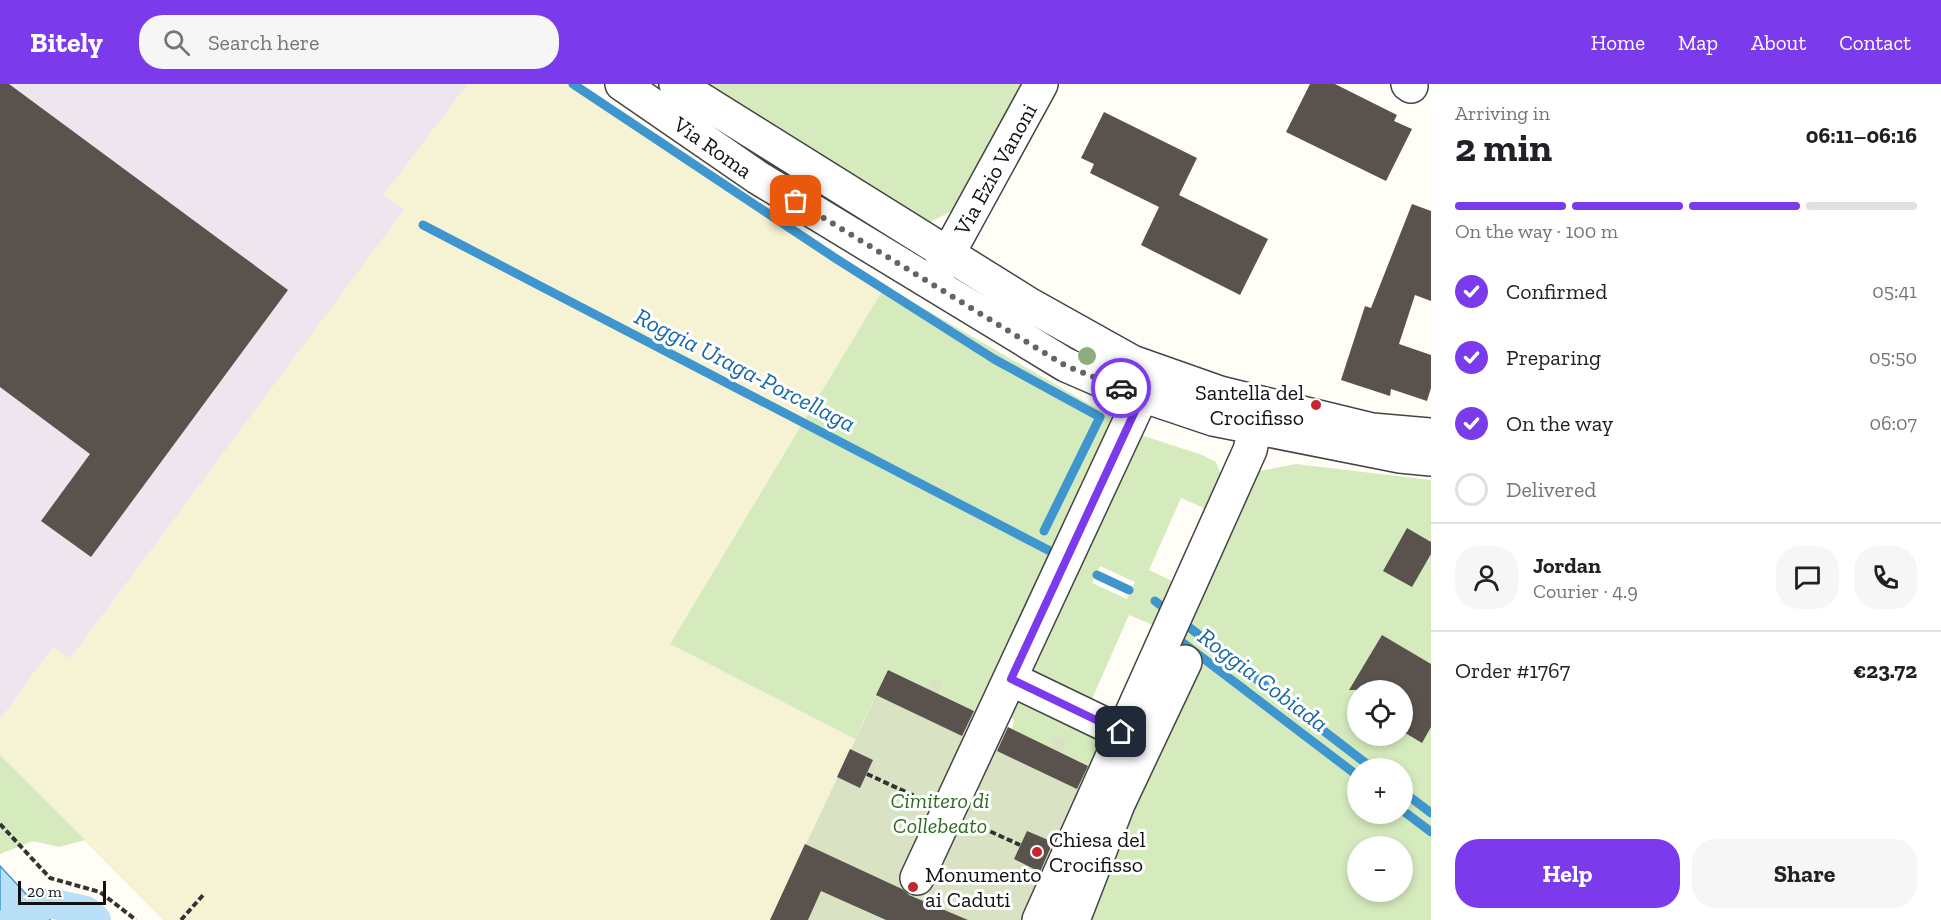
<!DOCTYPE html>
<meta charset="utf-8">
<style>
body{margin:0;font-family:"Zilla Slab",serif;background:#f6f6f6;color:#202124;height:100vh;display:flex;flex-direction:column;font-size:22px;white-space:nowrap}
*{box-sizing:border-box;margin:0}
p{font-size:20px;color:#757577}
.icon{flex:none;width:33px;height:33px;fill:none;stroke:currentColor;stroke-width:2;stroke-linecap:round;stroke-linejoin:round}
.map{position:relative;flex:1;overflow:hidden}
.panel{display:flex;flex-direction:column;background:#fff;width:510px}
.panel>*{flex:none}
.buttons{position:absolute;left:1347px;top:596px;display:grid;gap:12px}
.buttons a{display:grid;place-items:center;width:66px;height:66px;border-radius:50%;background:#fff;box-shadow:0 3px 9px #0003;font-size:30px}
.scale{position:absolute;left:18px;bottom:15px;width:88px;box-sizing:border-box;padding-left:6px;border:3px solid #111;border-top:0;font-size:16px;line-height:21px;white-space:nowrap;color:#111;-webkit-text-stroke:4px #fff;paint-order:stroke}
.pin{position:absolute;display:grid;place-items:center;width:51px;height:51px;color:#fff;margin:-26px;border-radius:12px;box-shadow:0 3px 9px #0006}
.courier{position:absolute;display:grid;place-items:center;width:60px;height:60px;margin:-30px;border:4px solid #7c3aed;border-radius:50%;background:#fff;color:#222;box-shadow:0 2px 8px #0007}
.headline em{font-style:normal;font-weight:700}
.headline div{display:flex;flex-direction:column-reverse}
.headline{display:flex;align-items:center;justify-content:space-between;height:102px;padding:0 24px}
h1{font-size:39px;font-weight:700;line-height:45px}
.bar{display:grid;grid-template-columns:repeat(4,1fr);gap:9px 6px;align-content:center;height:72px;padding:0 24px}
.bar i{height:8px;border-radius:4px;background:#e0e0e0}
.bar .active{background:#7c3aed}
.bar p{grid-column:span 4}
.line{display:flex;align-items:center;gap:15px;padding:0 24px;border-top:2px solid #e0e0e0}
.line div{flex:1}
.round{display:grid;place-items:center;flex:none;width:63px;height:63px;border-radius:24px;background:#f6f6f6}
ol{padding:0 24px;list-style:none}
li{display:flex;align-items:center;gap:18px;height:66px}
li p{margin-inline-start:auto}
li .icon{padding:6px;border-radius:50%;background:#7c3aed;color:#fff;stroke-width:4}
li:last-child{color:#757577}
li i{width:33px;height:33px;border:3px solid #e0e0e0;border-radius:50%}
.cta{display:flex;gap:12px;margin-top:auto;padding:12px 24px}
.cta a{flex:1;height:69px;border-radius:24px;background:#7c3aed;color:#fff;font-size:24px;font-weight:700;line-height:69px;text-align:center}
.cta a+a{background:#f6f6f6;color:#202124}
header{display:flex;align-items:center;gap:36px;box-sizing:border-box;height:84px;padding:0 30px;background:#7c3aed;color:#fff}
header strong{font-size:28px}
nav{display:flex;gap:33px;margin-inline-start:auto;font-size:21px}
.search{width:420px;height:54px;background:#f6f6f6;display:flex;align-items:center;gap:15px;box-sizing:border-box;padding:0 21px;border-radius:24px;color:#757577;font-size:22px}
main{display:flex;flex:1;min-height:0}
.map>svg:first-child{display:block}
.industrial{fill:#eee6ef}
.farmland{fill:#f6f3d4}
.green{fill:#d5ebbd;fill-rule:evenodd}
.cemetery{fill:#d9e3c4}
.water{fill:#b9e0f7;stroke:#3f96cf;stroke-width:1.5}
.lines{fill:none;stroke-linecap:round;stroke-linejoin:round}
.stream{stroke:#3f96cf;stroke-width:9}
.canal{stroke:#b9e0f7;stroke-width:30}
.building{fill:#5a524d}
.minor-casing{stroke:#444;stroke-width:36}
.path{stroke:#333;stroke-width:4;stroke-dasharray:6 3;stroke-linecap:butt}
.minor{stroke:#fff;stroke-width:33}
.tree{fill:#8dad7f}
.done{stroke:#646461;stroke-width:6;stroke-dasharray:0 10.8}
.route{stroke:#7c3aed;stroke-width:8}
.poi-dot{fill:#c4262e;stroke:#fff;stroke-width:2}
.labels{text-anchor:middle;stroke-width:6;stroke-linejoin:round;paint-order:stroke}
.street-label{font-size:22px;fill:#111;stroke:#fff}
.poi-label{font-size:22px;fill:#111;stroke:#fff;text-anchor:start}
.park-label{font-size:22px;font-style:italic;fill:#2f6b1f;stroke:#fff}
.water-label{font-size:24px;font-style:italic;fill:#1768a6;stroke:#fff}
</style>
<header>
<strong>Bitely</strong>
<div class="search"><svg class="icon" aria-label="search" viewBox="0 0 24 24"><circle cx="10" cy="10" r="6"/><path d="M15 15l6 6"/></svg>Search here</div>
<nav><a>Home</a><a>Map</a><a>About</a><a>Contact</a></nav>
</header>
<main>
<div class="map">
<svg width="1431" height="836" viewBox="0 0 1431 836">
<rect width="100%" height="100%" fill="#fffdf5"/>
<path class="industrial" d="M0 0H468L384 111 405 126 70 575 53 563 0 636Z"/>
<path class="farmland" d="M468 0H576L885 202 670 560 855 655 770 836H163L0 671V636L53 563 70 575 404 126 384 111Z"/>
<path class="green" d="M700 0H1027L969 108 950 128 928 139Z
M885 202 1122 339 980 622 975 627 939 610 944 600 932 595 928 605 888 586 855 655 670 560Z
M1135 349 1202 371 1216 378 1223 397 1213 428 1181 414 1149 486 1172 497 1153 541 1129 531 1092 615 1122 629 1022 593ZM1100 482 1135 498 1127 515 1092 499Z
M1296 380 1431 396V836H1053L1246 401 1260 387ZM1358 606H1402V651H1358ZM1358 684H1402V729H1358ZM1358 762H1402V807H1358Z
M1017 604 1112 649 1095 685 1062 669 1055 651 1049 664 1012 645 1014 636 1009 631Z
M0 671 85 756 59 763 33 757 0 770Z"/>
<path class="cemetery" d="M888 586 927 605 932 594 944 600 939 610 1049 663 1055 651 1067 657 1062 669 1095 685 1025 836H770Z"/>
<path class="water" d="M0 782 50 836H51H0Z"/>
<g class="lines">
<path class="stream" d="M573 0 835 174 994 275 1100 333 1044 447
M423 141 1048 466
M1097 491 1129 506
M1155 517 1372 684
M1174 552 1358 692
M1402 707 1431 729
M1402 726 1431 748"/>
<path class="canal" d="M12 836 49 819 86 827 96 836"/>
</g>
<path class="building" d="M0 0H9L288 206 91 473 41 437 90 370 0 303Z
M1310 0H1335L1397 31 1394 37 1412 45 1386 97 1286 48Z
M1104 28 1197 74 1179 111 1268 155 1240 211 1141 161 1159 123 1090 89 1094 80 1081 74Z
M1412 120 1431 127V217L1415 211 1399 260 1431 271V304L1427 317 1391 305 1390 312 1341 296 1365 222 1371 224Z
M1407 444 1431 458V470L1412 503 1383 487Z
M1382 551 1431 580V643L1422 659 1402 647V606H1349Z
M888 586 974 627 962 652 876 611Z
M1008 643 1088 682 1077 705 997 667Z
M850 665 873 676 860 704 837 693Z
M1027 747 1053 758 1040 788 1014 775Z
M805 760 902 805 909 811 968 836H886L821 807 808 836H770Z"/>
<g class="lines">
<g class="minor-casing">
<path id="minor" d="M622 0 757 93 1066 281 1112 301 1213 335 1400 372 1431 375
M676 0 1030 221 1132 278 1220 309 1372 346 1431 351
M1408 0 1411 2
M937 190 1041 0
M1011 595 1121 648
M917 794 1142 311
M1039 836 1250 366 1255 344
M1073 836 1118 720 1185 578"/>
</g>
<path class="path" d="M867 690 921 715
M0 740 50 794 100 808 136 836
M974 740 1020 761
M181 836 204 810"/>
<use href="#minor" class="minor"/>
</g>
<circle class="tree" cx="1087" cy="272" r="9"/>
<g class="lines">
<path class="done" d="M796 117 1066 282 1121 304"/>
<path class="route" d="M1121 304 1142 312 1011 595 1121 648"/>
</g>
<g class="poi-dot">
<circle cx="1316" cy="321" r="6"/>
<circle cx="1037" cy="768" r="6"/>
<circle cx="913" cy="803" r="6"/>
</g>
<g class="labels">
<g class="street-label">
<text transform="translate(713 63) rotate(35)" y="8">Via Roma</text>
<text transform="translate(995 85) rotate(-61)" y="8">Via Ezio Vanoni</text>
</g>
<g class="poi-label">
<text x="1304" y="316" text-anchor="end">Santella del<tspan x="1304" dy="25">Crocifisso</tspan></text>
<text x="1049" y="763">Chiesa del<tspan x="1049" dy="25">Crocifisso</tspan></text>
<text x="925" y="798">Monumento<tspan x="925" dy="25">ai Caduti</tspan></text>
</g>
<g class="park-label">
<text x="940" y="724">Cimitero di<tspan x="940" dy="25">Collebeato</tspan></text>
</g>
<g class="water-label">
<text transform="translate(745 286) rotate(27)" y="8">Roggia Uraga-Porcellaga</text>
<text transform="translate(1263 596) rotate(37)" y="8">Roggia Cobiada</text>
</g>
</g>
</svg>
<div class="buttons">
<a><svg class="icon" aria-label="locate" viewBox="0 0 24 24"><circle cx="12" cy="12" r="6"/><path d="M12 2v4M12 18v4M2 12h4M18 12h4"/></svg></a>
<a>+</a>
<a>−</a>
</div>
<div class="scale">20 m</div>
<div class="pin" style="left:796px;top:117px;background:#ea580c"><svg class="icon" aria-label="bag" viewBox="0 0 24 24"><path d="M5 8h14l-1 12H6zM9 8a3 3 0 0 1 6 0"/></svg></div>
<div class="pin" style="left:1121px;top:648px;background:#1f2937"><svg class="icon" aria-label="home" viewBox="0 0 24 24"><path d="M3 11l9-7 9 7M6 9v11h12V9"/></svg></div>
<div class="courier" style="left:1121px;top:304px"><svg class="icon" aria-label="car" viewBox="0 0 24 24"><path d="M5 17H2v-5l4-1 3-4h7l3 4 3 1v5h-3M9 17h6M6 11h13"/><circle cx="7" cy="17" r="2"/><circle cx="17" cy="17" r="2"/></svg></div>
</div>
<section class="panel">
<div class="headline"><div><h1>2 min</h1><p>Arriving in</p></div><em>06:11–06:16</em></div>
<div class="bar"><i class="active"></i><i class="active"></i><i class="active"></i><i></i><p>On the way · 100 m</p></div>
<ol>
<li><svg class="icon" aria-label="check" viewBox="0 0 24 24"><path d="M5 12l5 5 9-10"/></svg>Confirmed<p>05:41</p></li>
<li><svg class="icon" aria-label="check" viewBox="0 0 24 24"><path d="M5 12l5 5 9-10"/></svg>Preparing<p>05:50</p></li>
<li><svg class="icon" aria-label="check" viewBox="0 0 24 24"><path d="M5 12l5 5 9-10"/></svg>On the way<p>06:07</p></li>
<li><i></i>Delivered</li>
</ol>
<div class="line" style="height:108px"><a class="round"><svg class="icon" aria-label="person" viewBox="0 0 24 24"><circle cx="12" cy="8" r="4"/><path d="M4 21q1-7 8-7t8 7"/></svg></a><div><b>Jordan</b><p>Courier · 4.9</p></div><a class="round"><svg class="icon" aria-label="chat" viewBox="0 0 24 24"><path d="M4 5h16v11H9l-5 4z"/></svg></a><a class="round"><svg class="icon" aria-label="phone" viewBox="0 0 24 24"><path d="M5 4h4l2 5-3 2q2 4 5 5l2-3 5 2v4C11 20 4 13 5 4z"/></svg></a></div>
<div class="line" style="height:78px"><div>Order #1767</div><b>€23.72</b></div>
<div class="cta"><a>Help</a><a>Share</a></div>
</section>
</main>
